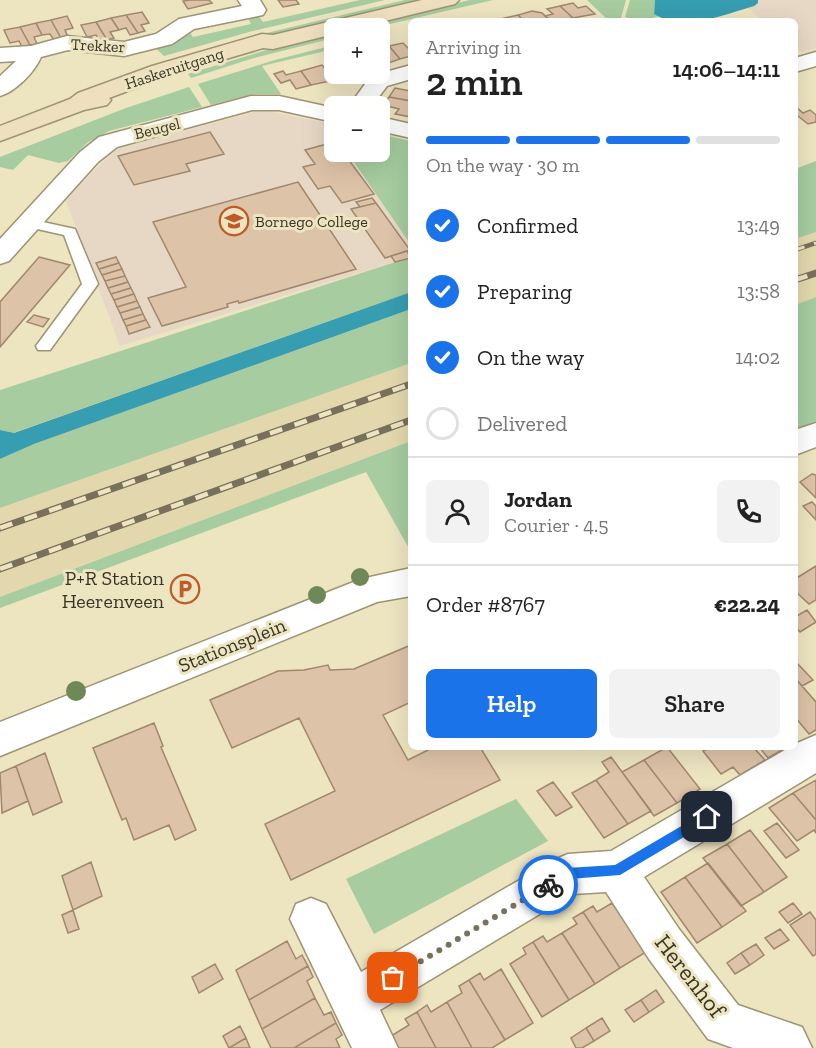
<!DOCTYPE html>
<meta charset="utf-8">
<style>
body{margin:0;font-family:"Zilla Slab",serif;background:#f2f2f2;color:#222;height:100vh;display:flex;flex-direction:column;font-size:22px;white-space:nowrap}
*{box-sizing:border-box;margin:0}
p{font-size:20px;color:#767676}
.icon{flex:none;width:33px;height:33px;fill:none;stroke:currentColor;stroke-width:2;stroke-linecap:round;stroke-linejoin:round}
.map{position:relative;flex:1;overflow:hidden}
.side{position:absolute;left:408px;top:18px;width:390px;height:732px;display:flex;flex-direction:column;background:#fff;border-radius:9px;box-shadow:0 6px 24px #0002}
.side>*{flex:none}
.tools{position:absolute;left:324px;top:18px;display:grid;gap:12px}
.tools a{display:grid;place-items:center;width:66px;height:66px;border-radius:9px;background:#fff;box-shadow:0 6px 24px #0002;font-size:30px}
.pin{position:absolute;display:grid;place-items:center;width:51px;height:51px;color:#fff;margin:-26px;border-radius:12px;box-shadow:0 3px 9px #0006}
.courier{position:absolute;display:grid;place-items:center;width:60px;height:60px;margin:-30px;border:4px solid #1a73e8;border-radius:50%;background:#fff;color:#222;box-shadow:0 2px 8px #0007}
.head em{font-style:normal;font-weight:600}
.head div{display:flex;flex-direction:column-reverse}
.head{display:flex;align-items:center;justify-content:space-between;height:102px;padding:0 18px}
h1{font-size:39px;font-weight:600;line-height:45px}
.bar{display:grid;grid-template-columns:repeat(4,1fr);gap:9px 6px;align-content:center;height:72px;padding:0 18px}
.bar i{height:8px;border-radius:4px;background:#e0e0e0}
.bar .current{background:#1a73e8}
.bar p{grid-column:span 4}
.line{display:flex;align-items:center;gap:15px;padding:0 18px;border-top:2px solid #e0e0e0}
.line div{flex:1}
.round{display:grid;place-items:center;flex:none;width:63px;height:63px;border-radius:9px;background:#f2f2f2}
ol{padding:0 18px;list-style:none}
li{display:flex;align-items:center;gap:18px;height:66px}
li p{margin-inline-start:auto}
li .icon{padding:6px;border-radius:50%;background:#1a73e8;color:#fff;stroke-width:4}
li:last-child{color:#767676}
li i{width:33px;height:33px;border:3px solid #e0e0e0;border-radius:50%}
.action{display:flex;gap:12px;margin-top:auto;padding:12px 18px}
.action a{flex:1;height:69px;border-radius:9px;background:#1a73e8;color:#fff;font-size:24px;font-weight:600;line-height:69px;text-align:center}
.action a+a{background:#f2f2f2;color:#222}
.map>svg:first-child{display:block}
.built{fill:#e3d8ad}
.education{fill:#e7d8c5}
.green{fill:#a6cca0}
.water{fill:#379db1}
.building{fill:#ddc3a7;stroke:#a0886d;stroke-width:1.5}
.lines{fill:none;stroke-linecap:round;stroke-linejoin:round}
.lane-casing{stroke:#9d9473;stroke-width:3}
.street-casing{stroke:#9d9473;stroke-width:3}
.secondary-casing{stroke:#9d9473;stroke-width:3}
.lane{fill:#fff;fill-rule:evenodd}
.street{fill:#fff;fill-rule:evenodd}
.secondary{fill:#eee0be;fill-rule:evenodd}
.rail-far1-casing{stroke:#77715c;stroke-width:4.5}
.rail-casing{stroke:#77715c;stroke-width:7}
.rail-far1{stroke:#ede4c0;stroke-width:3;stroke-dasharray:10;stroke-linecap:butt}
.rail{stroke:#ede4c0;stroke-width:4.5;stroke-dasharray:13;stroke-linecap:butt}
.tree{fill:#6f8857}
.route{fill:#1a73e8}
.done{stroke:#78725d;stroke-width:6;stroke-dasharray:0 10.8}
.labels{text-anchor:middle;stroke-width:6;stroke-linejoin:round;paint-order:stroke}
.far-street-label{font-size:16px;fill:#393527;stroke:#ede4c0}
.far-poi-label{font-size:16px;fill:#393527;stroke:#ede4c0;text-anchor:start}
.poi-label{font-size:20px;fill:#393527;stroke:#ede4c0;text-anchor:end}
.street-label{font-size:20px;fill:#393527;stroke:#ede4c0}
.near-street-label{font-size:24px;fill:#393527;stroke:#ede4c0}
</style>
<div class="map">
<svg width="816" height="1048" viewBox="0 0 816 1048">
<rect width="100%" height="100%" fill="#ede4c0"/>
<path class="built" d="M816 232V297L795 305V239Z
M411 363V441L0 597V508Z"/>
<path class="education" d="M738 0H816V48L802 52 795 46V21H763Z
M262 110 327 123 334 134V152H347L411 245V257L120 346 65 198 117 149Z"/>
<path class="green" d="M360 0H385L249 32 164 56 153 46 189 31 193 37 251 24 247 16 257 14 263 22Z
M405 0H428L176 63 172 59 241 39Z
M470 0H493L373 28H350Z
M587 0H626L621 18 609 21Z
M630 0H655L654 14 659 16 641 21 625 17Z
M334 32V38L254 58 191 78 188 74 273 48Z
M334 45V49L262 66 281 94H255L211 105 198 84 275 60Z
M189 87 202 107 109 131 87 143 68 161 59 163 28 155 13 170 0 167V157L126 108Z
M380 134 411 141V245L347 152H380Z
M816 161V232L795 239V169Z
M411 257V292L13 433 0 430V390Z
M816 297V421L795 430V305Z
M411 309V363L0 508V459L34 444Z
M411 441V552L366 472 0 608V597Z
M516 799 548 841 374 934 346 879Z"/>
<path class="water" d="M655 0H758V3L754 6C723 15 684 32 654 14Z
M411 292V309L34 444 0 459V430L14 433Z"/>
<path class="building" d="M190 0H209L212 3 188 9 183 1Z
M278 0H296L299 4 283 7Z
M573 3 578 8 586 6 595 14 573 18 560 6Z
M560 6 573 18 551 21 545 16 553 14 547 9Z
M532 11 542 13 551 21H524L518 15Z
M142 12 149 23 141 25 145 31 138 33 126 15Z
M126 15 138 33 130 35 126 28 119 30 111 18Z
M518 15 524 21H500L501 19Z
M67 16 73 28 65 30 68 37 61 38 51 20Z
M111 18 119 30 110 32 114 38 107 40 96 22Z
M51 20 61 38 54 40 50 34 42 35 36 23Z
M96 22 107 40 100 42 96 35 87 37 81 25Z
M36 23 42 35 34 37 37 44 30 45 20 27Z
M20 27 30 45 22 47 19 41 10 43 4 30Z
M403 43 408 48 411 47V56L400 59 389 46Z
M389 46 400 59 380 66V49Z
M322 65 335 80 311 85 301 71Z
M334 70V74H357L335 80 328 71Z
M283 71 286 75 301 71 311 85 296 89 290 80 281 83 274 74Z
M395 88 410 91 411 89V101L389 97Z
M389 97 411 101V117L395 114 399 109 383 105Z
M795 106 803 113 810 110 816 115V122L808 124 798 116 795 117Z
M210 132 224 154 186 164 190 171 134 185 118 156Z
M334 142V152H343L374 194 342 203 330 186 318 189 303 167 315 164 305 150Z
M298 182 356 269 239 303 238 301 227 304 228 307 162 326 148 298 186 287 153 222Z
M372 198 376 203 360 207 356 202Z
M376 203 410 250 385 258 351 209Z
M407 251 411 258 395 262 391 256Z
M39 257 70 265 0 347V302Z
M116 257 119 263 99 269 96 263Z
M119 263 122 269 102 275 99 269Z
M122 269 125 276 105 281 102 275Z
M125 276 128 282 108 288 105 281Z
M128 282 131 288 111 294 108 288Z
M131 288 134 294 114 300 111 294Z
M134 294 137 301 117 307 114 300Z
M137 301 140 307 120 313 117 307Z
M140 307 143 314 123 320 120 313Z
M143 314 146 320 126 326 123 320Z
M34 315 49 319 43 327 27 322Z
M146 320 150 327 129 334 126 326Z
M812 474 816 475V498L800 482Z
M812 502 816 506V520L803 506Z
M816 566V600L809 604 795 591V579Z
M807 610 816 622 800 632 795 626V617Z
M411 645V702L383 715 408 760 434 747H480L500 780 291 880 265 824 335 791 299 718 232 748 210 700 278 671 304 670 328 665 330 670 354 669Z
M797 663 813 680 802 686 795 678V664Z
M795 678 816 702V730L809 734 795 717Z
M154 723 163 746 161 747 196 830 175 840 169 825 134 840 126 818 122 820 93 748Z
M667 747 700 789 677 803 644 760Z
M712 747H753L765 760 740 775 733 767 721 774 703 751Z
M759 747H787L768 758Z
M45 753 62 802 33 815 16 766Z
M611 757 651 811 628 824 596 780 609 772 602 762Z
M644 760 677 803 654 816 622 772Z
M16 766 28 801 2 813 0 773Z
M596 780 628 824 604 838 572 793Z
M816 780V820L793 793Z
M553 782 572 807 556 816 537 791Z
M793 793 816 820V833L814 830 797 841 769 808Z
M777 823 799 850 786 858 764 831Z
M750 830 787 877 764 892 727 844Z
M727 844 764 892 741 906 703 858Z
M91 862 102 896 73 910 62 876Z
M708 863 746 911 722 927 685 877Z
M685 877 722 927 697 943 661 892Z
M612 903 646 952 620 968 583 912 593 906 597 912Z
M793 903 802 914 788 923 779 912Z
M73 910 79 929 68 933 62 915Z
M583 912 620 968 595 984 562 933 577 924 573 918Z
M810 912 816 920V954L813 956 790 925Z
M780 929 789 940 774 949 765 938Z
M562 933 595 984 569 1000 533 942 543 936 547 942Z
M287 941 296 959 302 955 308 966 249 1000 236 970Z
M533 942 569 1000 542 1017 510 964 526 954 523 948Z
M756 944 764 955 750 965 741 953Z
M741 953 750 965 735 974 727 963Z
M215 964 223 979 199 993 192 977Z
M308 966 313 977 307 981 315 998 262 1029 249 1000Z
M501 969 533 1023 505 1040 469 980 480 973 484 980Z
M469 980 505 1040 492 1048H472L447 1002 462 993 459 986Z
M656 990 664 1002 649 1012 641 1000Z
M315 998 324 1015 331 1012 336 1023 294 1048H271L262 1029Z
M641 1000 649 1012 634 1022 625 1010Z
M447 1002 472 1048H436L417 1012 427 1005 431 1012Z
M417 1012 436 1048H397L391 1036 409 1025 405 1019Z
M602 1018 610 1031 594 1041 586 1028Z
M336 1023 342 1035 336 1039 340 1048H294Z
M240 1026 246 1038 229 1048 223 1036Z
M586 1028 594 1041 582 1048H576L571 1038Z
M246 1038 250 1048H229Z"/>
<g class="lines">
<g class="lane-casing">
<path id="lane" d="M29 219 75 229 98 284 50 350H38L36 346 82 284 64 235 24 226 22 223Z"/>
</g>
<g class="street-casing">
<path id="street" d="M238 0H260L266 10 263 15 194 29 172 44 124 56 68 50 41 57C35 72 15 92 0 96V76L16 61 0 62V48L31 46 67 36 124 42 156 34 179 19 242 6Z
M816 52V66L795 72V58Z
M411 65V79L387 86 372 106H349L371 76Z
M251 96H279L334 108V122L279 110H252L117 147 98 162 9 261 0 264V239L80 152 99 137Z
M380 117 411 124V138L380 131Z
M816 423V447L795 455V430Z
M411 568V596L377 602 0 756V722L361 579Z
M816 735V773L644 877 679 929 738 1005 802 1027 812 1048H733L708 1039 649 959 606 892 573 894 380 1010 398 1048H352L290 919 296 904 311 898 326 904 361 972 554 860 568 854 611 851 790 747H795V744Z"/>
</g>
<g class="secondary-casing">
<path id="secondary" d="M422 0H459L455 4 356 28H334V34L273 49 263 48 168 76 109 98 111 100 107 105 84 110 0 141V126L70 99 78 93 152 66 262 34 273 35Z"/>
</g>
<use href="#lane" class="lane"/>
<use href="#street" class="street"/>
<use href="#secondary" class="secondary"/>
<g class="rail-far1-casing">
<path id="rail-far1" d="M795 250 816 243"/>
</g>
<g class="rail-casing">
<path id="rail" d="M795 280 816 273
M0 528 411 384
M0 569 411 420"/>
</g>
<use href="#rail-far1" class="rail-far1"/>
<use href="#rail" class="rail"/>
</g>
<g class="tree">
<circle cx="360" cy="577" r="9"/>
<circle cx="317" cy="595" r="9"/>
<circle cx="76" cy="691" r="10"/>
</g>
<path class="route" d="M707 811 713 817 711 821 620 875 569 879 548 891 544 889V881L567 868 615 865Z"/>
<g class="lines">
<path class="done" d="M393 978 548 885"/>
</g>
<defs>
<g id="school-ring" transform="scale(1.5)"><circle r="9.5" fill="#ede4c0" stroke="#bf5a29" stroke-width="1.5"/><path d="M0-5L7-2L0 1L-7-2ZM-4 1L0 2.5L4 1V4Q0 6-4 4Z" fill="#bf5a29"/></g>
<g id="parking-ring" transform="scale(1.5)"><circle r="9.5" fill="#ede4c0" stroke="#bf5a29" stroke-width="1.5"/><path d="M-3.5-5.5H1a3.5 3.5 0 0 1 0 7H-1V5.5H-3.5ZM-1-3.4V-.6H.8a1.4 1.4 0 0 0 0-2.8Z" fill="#bf5a29"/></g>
</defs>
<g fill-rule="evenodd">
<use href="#school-ring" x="234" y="221"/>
<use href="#parking-ring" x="185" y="589"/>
</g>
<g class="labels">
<g class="far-street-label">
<text transform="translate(98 45) rotate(3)" y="6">Trekker</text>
<text transform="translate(174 68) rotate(-18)" y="6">Haskeruitgang</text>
<text transform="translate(157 128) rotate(-14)" y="6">Beugel</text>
</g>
<g class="far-poi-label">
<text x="255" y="227">Bornego College</text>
</g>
<g class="poi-label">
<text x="164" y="585">P+R Station<tspan x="164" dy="23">Heerenveen</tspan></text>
</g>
<g class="street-label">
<text transform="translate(232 645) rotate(-22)" y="7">Stationsplein</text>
</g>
<g class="near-street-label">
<text transform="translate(690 976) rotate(52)" y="8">Herenhof</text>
</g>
</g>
</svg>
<div class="tools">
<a>+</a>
<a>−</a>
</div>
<div class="pin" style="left:393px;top:978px;background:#ea580c"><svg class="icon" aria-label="bag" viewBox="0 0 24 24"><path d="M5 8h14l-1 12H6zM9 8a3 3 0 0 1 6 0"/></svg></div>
<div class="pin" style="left:707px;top:817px;background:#1f2937"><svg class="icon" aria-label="home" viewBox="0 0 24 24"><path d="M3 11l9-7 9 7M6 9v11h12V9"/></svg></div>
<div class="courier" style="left:548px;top:885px"><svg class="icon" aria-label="bike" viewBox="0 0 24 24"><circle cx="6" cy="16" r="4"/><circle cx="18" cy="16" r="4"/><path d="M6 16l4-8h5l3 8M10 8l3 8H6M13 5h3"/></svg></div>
<section class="side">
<div class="head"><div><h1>2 min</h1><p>Arriving in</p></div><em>14:06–14:11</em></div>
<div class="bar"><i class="current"></i><i class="current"></i><i class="current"></i><i></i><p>On the way · 30 m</p></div>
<ol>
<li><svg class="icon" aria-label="check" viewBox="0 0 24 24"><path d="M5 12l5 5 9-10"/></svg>Confirmed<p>13:49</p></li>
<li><svg class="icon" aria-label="check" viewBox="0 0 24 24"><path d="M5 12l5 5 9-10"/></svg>Preparing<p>13:58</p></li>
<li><svg class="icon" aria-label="check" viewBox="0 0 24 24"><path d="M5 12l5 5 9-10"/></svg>On the way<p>14:02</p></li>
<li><i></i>Delivered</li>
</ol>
<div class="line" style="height:108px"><a class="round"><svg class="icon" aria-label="person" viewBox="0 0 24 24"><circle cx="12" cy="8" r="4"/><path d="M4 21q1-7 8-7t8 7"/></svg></a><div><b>Jordan</b><p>Courier · 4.5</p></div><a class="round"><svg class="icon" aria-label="phone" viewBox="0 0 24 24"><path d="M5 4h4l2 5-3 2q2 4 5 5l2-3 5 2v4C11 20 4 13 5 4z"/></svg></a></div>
<div class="line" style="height:78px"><div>Order #8767</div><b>€22.24</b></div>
<div class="action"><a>Help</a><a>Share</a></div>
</section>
</div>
